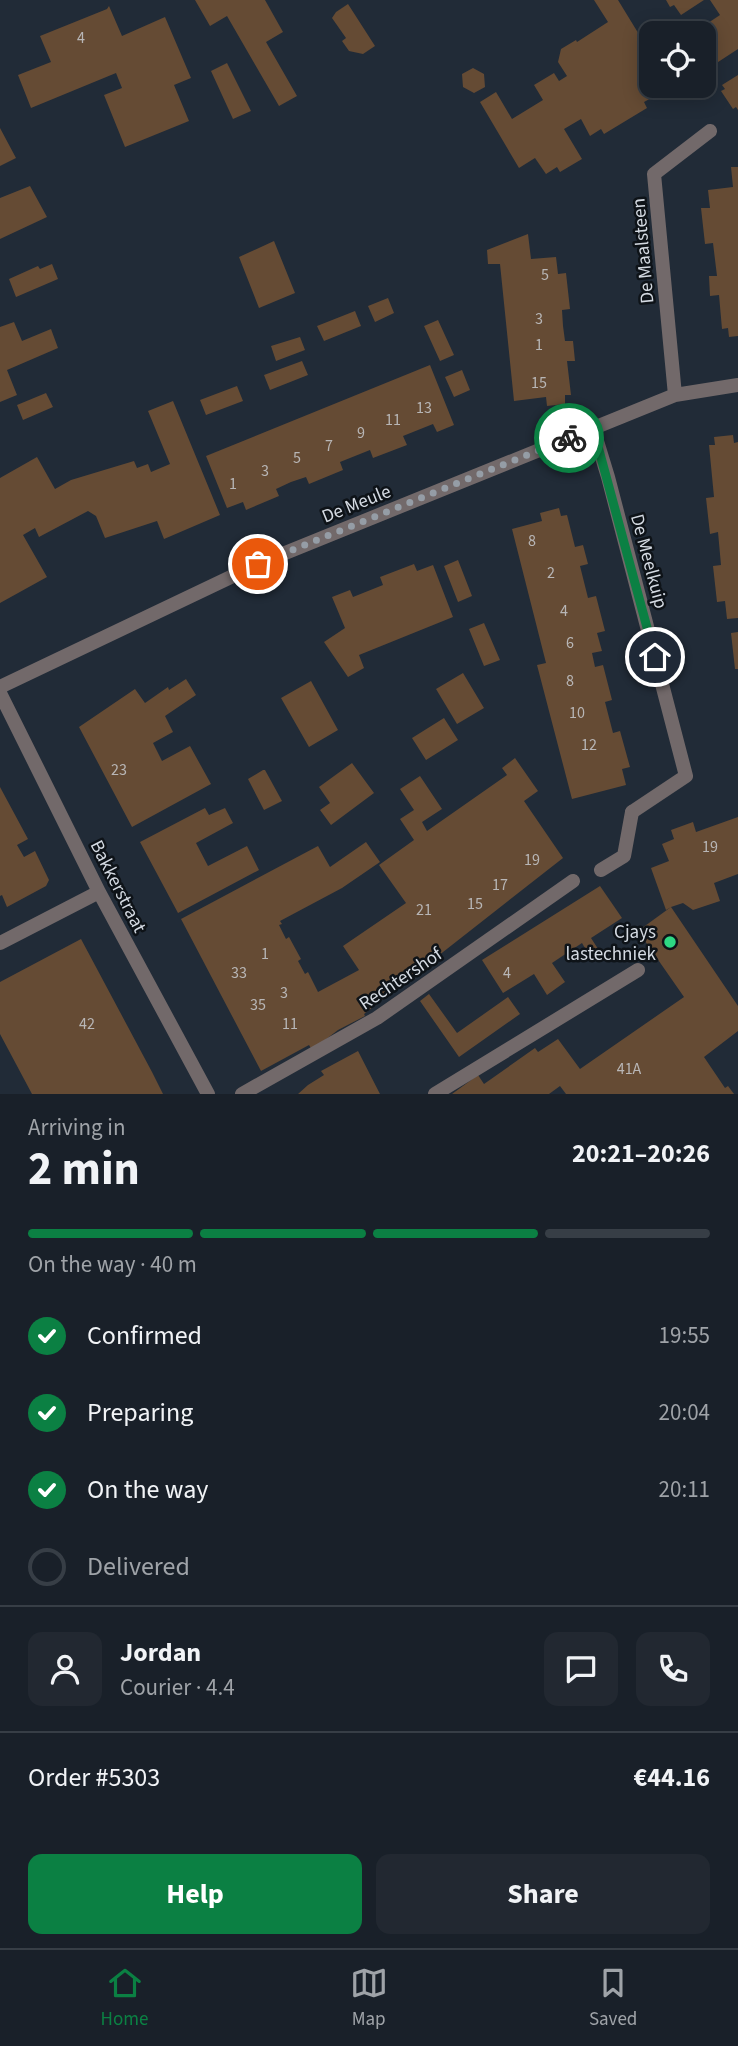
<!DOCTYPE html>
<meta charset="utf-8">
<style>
body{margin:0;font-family:"Source Sans 3",sans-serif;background:#222831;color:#f1f3f6;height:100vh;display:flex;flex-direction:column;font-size:26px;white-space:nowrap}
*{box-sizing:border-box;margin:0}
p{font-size:23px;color:#9fa3a8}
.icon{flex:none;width:38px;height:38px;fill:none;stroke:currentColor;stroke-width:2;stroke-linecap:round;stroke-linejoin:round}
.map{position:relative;height:1094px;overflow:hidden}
.panel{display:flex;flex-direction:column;background:#192029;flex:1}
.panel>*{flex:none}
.tools{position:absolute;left:639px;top:21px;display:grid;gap:14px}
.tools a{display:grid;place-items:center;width:77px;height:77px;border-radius:14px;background:#192029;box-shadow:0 4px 18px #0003,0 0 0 2px #373e46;font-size:35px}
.pin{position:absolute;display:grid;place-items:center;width:60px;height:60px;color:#fff;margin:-30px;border:4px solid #fff;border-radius:50%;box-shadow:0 2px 7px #0007}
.courier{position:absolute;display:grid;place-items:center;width:70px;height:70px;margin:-35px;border:5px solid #0b8043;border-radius:50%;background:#fff;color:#222;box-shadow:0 2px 9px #0007}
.overview em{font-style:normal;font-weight:700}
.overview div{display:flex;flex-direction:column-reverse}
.overview{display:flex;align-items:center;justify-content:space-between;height:119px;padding:0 28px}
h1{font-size:46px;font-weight:700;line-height:52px}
.bar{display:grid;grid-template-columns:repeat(4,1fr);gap:10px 7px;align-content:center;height:84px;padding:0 28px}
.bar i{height:9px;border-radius:5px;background:#373e46}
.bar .selected{background:#0b8043}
.bar p{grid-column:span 4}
.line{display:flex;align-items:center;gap:18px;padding:0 28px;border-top:2px solid #373e46}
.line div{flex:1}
.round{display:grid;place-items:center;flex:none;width:74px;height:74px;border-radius:14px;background:#222831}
ol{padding:0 28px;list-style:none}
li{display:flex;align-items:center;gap:21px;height:77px}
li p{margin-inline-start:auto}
li .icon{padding:7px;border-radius:50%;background:#0b8043;color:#fff;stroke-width:4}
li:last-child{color:#9fa3a8}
li i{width:38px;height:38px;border:4px solid #373e46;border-radius:50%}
.cta{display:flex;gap:14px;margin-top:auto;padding:14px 28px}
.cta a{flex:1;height:80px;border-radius:14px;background:#0b8043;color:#fff;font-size:28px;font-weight:700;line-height:80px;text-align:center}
.cta a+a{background:#222831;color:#f1f3f6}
.dock{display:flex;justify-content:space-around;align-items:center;height:98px;border-top:2px solid #373e46;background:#192029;font-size:19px;color:#9fa3a8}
.dock a{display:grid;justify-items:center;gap:4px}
.dock .selected{color:#0b8043}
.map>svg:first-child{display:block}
.building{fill:#654b34}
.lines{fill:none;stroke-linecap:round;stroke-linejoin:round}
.service{stroke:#72696a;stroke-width:14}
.minor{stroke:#72696a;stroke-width:14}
.done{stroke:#959da6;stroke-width:7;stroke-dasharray:0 12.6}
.route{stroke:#0b8043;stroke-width:9}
.poi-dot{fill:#2ed883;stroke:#0e1318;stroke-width:2.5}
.labels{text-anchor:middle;stroke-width:5;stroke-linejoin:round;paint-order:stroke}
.number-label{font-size:16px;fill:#b8b6b6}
.street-label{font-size:19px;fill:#d4dae2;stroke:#0e1318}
.poi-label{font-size:19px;fill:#d4dae2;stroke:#0e1318;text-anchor:end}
</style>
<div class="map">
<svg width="738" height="1094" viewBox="0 0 738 1094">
<rect width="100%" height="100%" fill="#212b37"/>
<path class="building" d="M195 0H265L283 32 266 42 297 96 279 106 227 16 210 26Z
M594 0H618L651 54V80L646 83 655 96 644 102 647 108 604 134 601 129 590 136 581 119 564 129 582 159 560 172 557 167 546 174 535 158 519 168 480 102 496 92 512 119 543 100 534 85 554 73 559 81 567 76 558 62 561 49 576 40 577 42 608 22Z
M666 0H704L681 15 674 5 670 7Z
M710 0H738V49L712 66 705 56 704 57V33H693L720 15Z
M348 4 375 46 363 54 349 51 342 41 346 38 332 18 336 12Z
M109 6 122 36 165 17 191 78 174 85 189 121 125 147 104 95 122 88 116 73 31 108 18 75 51 62 40 36 107 9Z
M227 63 251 111 233 119 211 71Z
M473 68 484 74 485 87 474 93 463 87 462 74Z
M738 75V110L736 107 733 109 721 91 725 89 722 85Z
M0 128 16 158 0 166Z
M731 167H738V336L729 337 728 328 722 329 719 295 710 296 709 276H717L713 243 705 244 701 208H710L708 190 733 187Z
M30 186 47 217 0 239V198Z
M528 234 531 259 556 257 558 274 566 273 570 309 562 310 563 326 565 341H573L575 361H567L571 395H565V404L547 406 546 397 514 401 500 264H488L487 250Z
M274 241 295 293 259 308 239 257Z
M52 264 58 279 16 297 9 279 38 266 40 269Z
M388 298 394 313 375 322 368 306Z
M355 311 361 326 324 341 317 326Z
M438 320 454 355 440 361 424 326Z
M14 322 22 341 51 329 58 348 7 370 17 395 0 402V327Z
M300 337 305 350 276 361 271 346Z
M302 361 308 375 270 390 264 375Z
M430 365 454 425 437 432 433 424 403 436 407 445 373 458 370 450 340 462 343 470 309 484 306 477 291 482 276 489 279 496 246 510 243 502 227 508 206 456Z
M462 370 470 390 454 397 445 377Z
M237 386 243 401 206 415 200 400Z
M46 393 53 407 23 420 17 405Z
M173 401 220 515 164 539 157 521 105 538 96 516 88 511 39 537 35 528 23 535 47 577 0 603V478L37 457 55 489 71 480 134 461 137 468 148 464 151 472 170 464 148 411Z
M733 435 734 443 738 442V618L727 619 725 601 717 602 713 566 721 565 718 532 710 534 706 498 714 497 709 445H715L714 437Z
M559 508 561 516 567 515 575 547 583 545 588 564 580 566 588 598 596 596 605 631 597 633 602 651 592 653 595 667 603 665 612 700 605 702 613 733 620 731 630 767 622 769 626 785 572 799 537 665 546 663 512 529 542 521 540 513Z
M458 560 472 596 458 602 444 566Z
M414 564 417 571 433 565 453 617 359 655 364 668 348 677 324 642 345 628 332 597 350 590 353 597 383 585 380 577Z
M484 623 500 660 484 666 469 629Z
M738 632V669H735L731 633Z
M463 673 484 708 457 724 436 689Z
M186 679 196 695 165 716 173 732 153 743 162 761 190 746 211 784 132 827 79 727 135 689 145 703 168 687 169 690Z
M311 681 338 730 309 747 281 698Z
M444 718 458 740 426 760 412 738Z
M515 758 538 791 524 801 563 858 364 1014 365 1016 338 1030 312 1050 309 1045 261 1071 181 919 318 846 330 867 366 842 380 862 342 888 280 921 282 924 279 925 286 939 289 937 301 959 298 961 305 974 308 972 318 992 359 970 343 946 406 903 379 865 414 840 400 819 414 810 400 789 420 776 442 809 422 822 427 831 507 775 502 768Z
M352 763 374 793 331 825 320 810 330 803 319 787Z
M263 770H265L282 801 264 810 248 779Z
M0 787 28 839 17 845 24 857 35 851 49 880 46 886 7 907 2 895 0 896Z
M205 808 209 815 225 808 233 823 196 843 208 866 247 846 259 870 178 913 140 842Z
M738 817V874L714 883 720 901 693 910 683 903 671 907 738 1006V1031L704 1057 725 1088 728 1086 734 1094H566L560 1086 549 1094H452L478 1075 484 1084 535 1048 538 1052 558 1039 580 1069 684 997 638 931 671 907 666 910 651 868 669 861 662 844 674 839 671 830 693 822 696 832Z
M600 886 622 918 591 938 602 955 593 962 582 943 552 963 565 982 547 995 534 974 503 993 482 960Z
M81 939 152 1072 163 1094H32L0 1034V982Z
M429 994 457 1033 508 997 520 1014 459 1057 420 1001Z
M358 1051 380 1094H298L308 1085 324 1075 321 1071Z"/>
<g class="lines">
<path class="service" d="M601 870 624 856 632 812
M435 1094 638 970"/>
<path class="minor" d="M675 395 654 174 710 131
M593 428 608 477 686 776 632 812
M0 687 258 564 675 395 738 385
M0 693 99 892 208 1094
M0 943 99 892
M242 1094 377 1018 573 881"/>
</g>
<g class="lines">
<path class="done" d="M258 564 569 438"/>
<path class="route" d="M569 438 593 428 655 657"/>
</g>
<circle class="poi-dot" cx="670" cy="942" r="7"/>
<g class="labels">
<g class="number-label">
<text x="81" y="43">4</text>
<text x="545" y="280">5</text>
<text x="539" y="324">3</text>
<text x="539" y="350">1</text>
<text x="539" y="388">15</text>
<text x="424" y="413">13</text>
<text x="393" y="425">11</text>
<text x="361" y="438">9</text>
<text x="329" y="451">7</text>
<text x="297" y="463">5</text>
<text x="265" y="476">3</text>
<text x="233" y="489">1</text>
<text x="532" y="546">8</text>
<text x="551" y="578">2</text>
<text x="564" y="616">4</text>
<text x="570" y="648">6</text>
<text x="570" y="686">8</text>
<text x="577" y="718">10</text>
<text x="589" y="750">12</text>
<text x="119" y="775">23</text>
<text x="710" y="852">19</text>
<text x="532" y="865">19</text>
<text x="500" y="890">17</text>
<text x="475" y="909">15</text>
<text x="424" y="915">21</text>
<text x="265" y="959">1</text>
<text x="239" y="978">33</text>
<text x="507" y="978">4</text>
<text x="284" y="998">3</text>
<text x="258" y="1010">35</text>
<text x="87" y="1029">42</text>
<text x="290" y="1029">11</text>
<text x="629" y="1074">41A</text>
</g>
<g class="street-label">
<text transform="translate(642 251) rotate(-95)" y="7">De Maalsteen</text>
<text transform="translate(356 503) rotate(-22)" y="7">De Meule</text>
<text transform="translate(650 561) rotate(75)" y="7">De Meelkuip</text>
<text transform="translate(119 886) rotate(63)" y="7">Bakkerstraat</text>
<text transform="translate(400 978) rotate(-34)" y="7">Rechtershof</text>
</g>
<g class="poi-label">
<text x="656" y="938">Cjays<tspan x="656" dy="22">lastechniek</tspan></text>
</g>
</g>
</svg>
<div class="tools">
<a><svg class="icon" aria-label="locate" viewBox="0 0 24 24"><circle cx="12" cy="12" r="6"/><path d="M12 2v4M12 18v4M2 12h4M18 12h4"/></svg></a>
</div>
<div class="pin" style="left:258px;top:564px;background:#ea580c"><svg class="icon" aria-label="bag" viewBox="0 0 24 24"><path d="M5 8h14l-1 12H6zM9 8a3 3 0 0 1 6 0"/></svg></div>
<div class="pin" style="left:655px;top:657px;background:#1f2937"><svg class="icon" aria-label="home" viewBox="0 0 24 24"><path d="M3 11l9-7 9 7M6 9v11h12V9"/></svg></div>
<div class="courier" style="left:569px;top:438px"><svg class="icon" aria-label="bike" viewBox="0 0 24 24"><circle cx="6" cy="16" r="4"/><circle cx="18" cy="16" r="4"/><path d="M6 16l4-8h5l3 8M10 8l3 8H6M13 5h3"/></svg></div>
</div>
<section class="panel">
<div class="overview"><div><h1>2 min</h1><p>Arriving in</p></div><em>20:21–20:26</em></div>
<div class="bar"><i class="selected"></i><i class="selected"></i><i class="selected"></i><i></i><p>On the way · 40 m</p></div>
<ol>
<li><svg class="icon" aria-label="check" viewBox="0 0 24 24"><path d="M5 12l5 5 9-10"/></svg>Confirmed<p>19:55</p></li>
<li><svg class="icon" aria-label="check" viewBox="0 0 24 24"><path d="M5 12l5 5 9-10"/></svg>Preparing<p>20:04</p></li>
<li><svg class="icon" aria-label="check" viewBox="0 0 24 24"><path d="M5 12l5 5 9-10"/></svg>On the way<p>20:11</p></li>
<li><i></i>Delivered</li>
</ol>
<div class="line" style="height:126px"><a class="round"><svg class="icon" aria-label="person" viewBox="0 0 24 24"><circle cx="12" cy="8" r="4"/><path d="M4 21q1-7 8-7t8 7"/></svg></a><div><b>Jordan</b><p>Courier · 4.4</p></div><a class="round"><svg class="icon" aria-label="chat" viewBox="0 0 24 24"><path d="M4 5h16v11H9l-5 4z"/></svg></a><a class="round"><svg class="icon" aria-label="phone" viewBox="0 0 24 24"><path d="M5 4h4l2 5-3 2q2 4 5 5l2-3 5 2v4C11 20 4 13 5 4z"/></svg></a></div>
<div class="line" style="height:91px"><div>Order #5303</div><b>€44.16</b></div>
<div class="cta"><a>Help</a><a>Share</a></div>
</section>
<nav class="dock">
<a class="selected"><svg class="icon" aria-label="home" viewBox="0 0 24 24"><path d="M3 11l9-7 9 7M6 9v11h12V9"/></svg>Home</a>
<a><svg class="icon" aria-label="map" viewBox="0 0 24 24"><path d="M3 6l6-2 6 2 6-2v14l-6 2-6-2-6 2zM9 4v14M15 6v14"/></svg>Map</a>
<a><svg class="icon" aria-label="saved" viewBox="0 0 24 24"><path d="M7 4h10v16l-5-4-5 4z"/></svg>Saved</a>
</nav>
